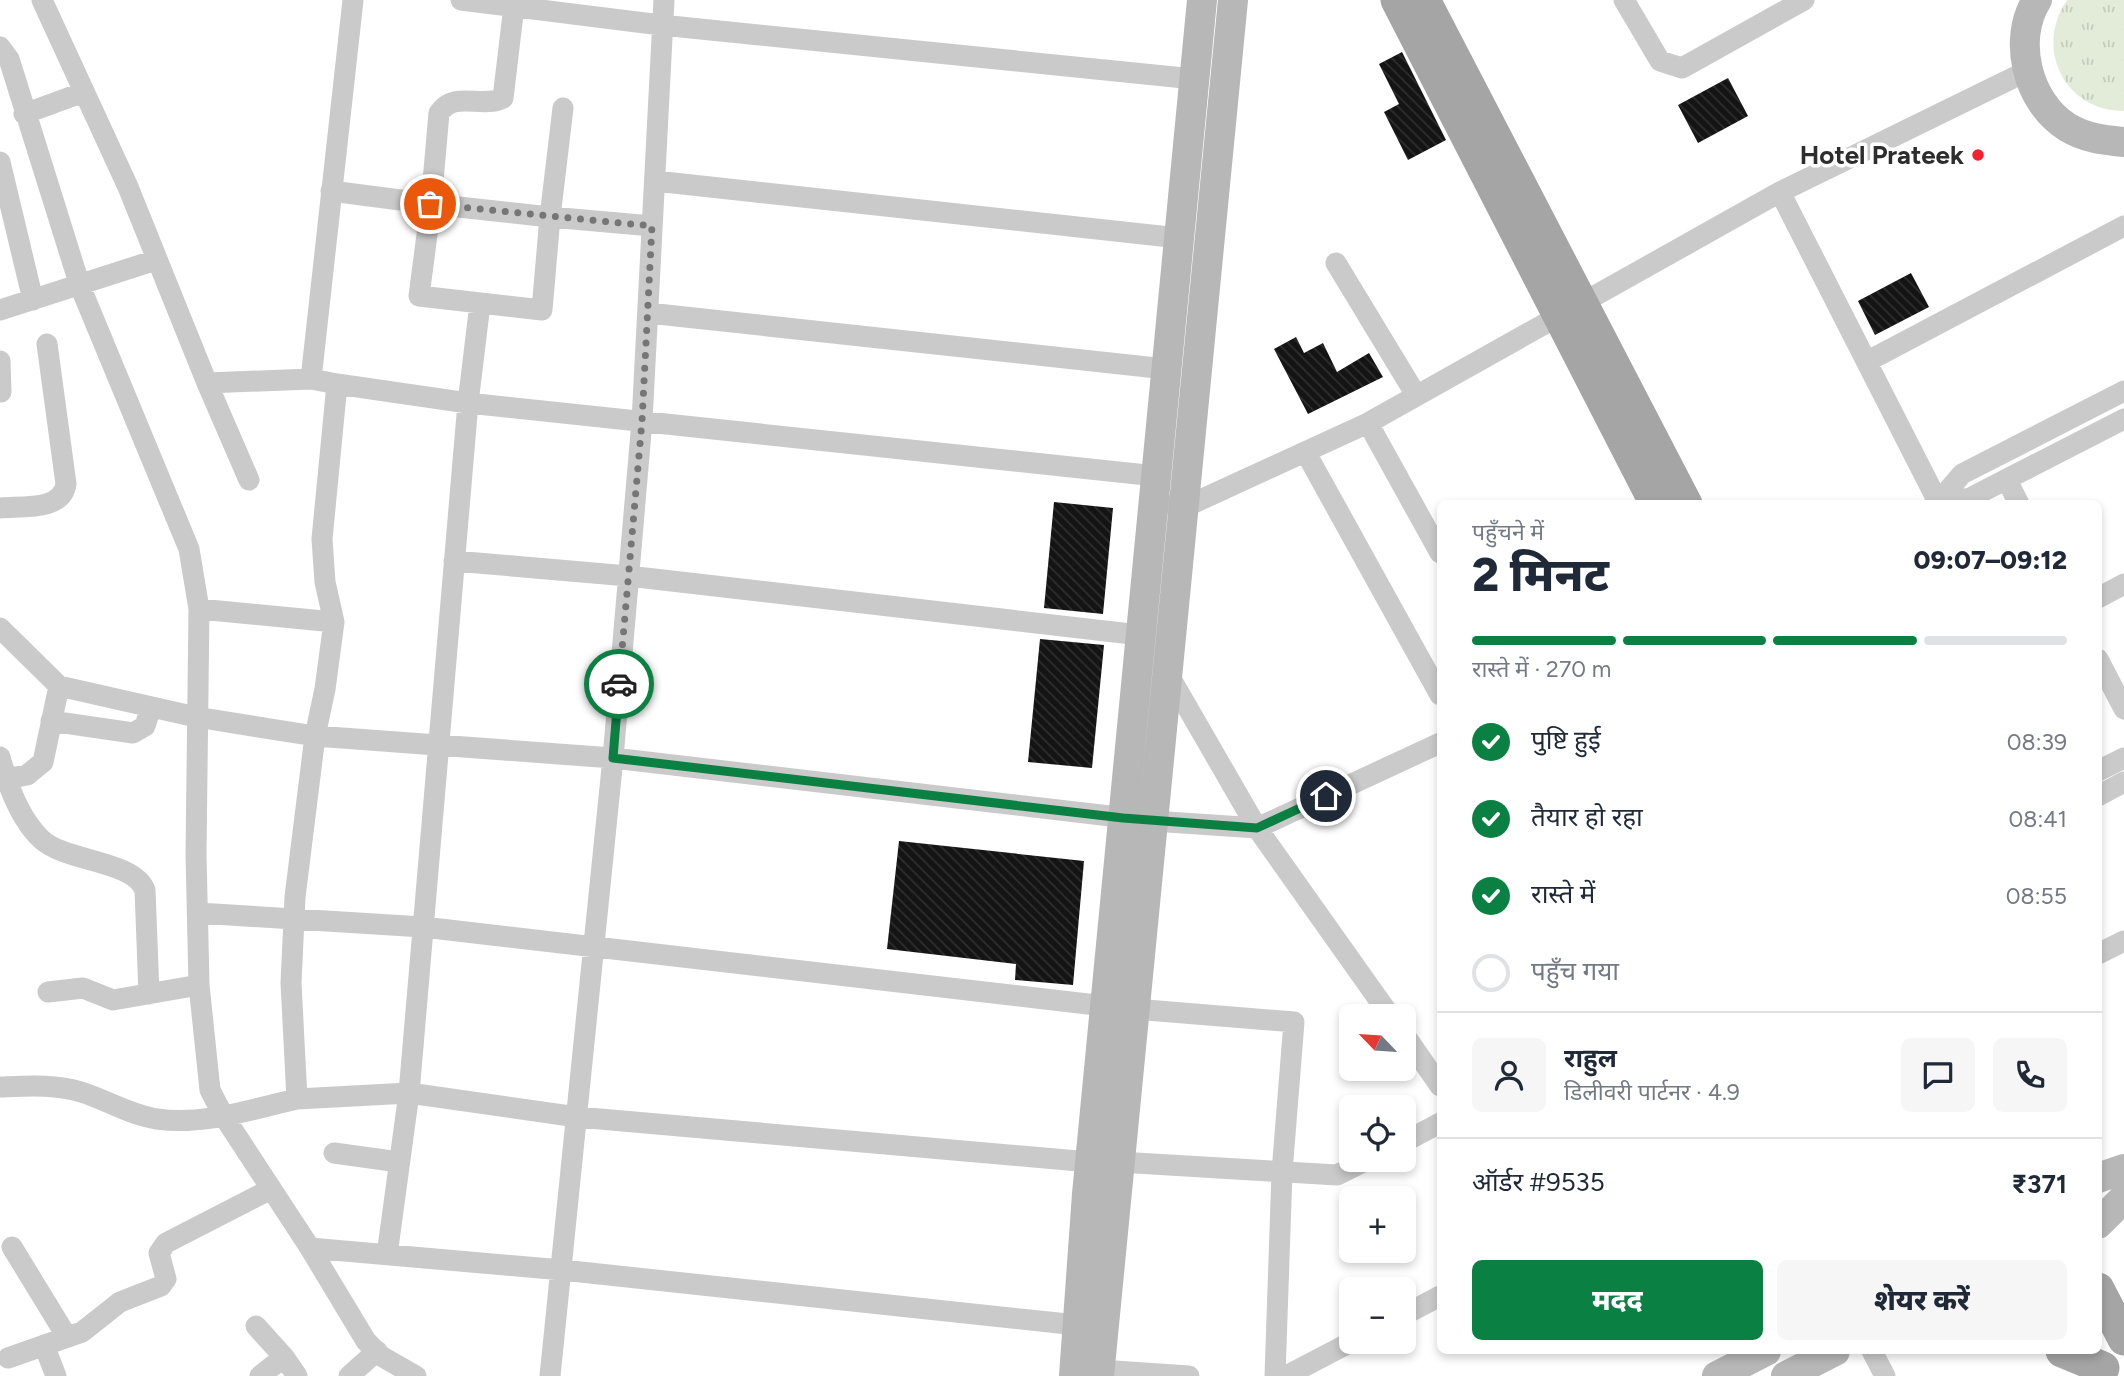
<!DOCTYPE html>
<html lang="hi">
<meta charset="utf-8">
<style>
body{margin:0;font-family:Figtree,"Noto Sans Devanagari",sans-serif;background:#f6f6f7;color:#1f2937;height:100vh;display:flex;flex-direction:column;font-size:26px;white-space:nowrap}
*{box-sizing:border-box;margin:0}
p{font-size:23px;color:#747a83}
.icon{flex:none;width:38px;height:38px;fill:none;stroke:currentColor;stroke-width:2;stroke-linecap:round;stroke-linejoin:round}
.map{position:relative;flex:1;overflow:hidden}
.panel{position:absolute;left:1437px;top:500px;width:665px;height:854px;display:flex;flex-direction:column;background:#fff;border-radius:10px;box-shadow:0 4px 10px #0003}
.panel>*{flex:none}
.needle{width:46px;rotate:295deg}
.buttons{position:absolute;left:1339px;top:1004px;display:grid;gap:14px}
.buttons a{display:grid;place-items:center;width:77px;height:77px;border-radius:10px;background:#fff;box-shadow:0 4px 10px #0003;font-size:35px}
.pin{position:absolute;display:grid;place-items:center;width:60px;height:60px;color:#fff;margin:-30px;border:4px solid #fff;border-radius:50%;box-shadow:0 2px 7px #0007}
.courier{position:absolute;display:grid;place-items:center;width:70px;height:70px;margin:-35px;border:5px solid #0b8043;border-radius:50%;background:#fff;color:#222;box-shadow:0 2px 9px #0007}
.head em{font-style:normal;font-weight:800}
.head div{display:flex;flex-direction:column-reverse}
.head{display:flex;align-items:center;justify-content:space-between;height:119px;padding:0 35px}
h1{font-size:46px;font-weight:800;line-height:52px}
.bar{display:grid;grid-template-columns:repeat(4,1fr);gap:10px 7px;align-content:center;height:84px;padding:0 35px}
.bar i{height:9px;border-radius:5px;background:#e0e1e3}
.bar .current{background:#0b8043}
.bar p{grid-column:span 4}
.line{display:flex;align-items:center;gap:18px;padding:0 35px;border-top:2px solid #e0e1e3}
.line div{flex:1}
.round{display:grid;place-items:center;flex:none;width:74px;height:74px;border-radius:10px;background:#f6f6f7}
ol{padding:0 35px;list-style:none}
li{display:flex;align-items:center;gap:21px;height:77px}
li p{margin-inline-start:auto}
li .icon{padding:7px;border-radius:50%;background:#0b8043;color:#fff;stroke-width:4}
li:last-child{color:#747a83}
li i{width:38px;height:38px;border:4px solid #e0e1e3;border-radius:50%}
.primary-button{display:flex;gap:14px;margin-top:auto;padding:14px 35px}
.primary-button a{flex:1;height:80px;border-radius:10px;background:#0b8043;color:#fff;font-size:28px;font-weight:800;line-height:80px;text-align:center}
.primary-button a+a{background:#f6f6f7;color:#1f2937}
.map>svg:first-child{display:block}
.grass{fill:url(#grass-tufts)}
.building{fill:url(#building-back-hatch)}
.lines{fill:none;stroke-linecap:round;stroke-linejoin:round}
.street{stroke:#cacaca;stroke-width:21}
.secondary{stroke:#b7b7b7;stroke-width:30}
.primary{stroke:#a5a5a5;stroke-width:33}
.done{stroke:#767676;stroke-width:7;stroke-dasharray:0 12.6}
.route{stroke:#0b8043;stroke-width:9}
.poi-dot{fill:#f3202d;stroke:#fff;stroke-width:2.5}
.labels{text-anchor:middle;stroke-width:7;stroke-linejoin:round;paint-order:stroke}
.poi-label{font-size:26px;font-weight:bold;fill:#2d2d2d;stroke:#fff;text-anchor:end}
</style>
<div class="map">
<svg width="2124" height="1376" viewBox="0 0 2124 1376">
<defs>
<pattern id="grass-tufts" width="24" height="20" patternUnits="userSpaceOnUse" patternTransform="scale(1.75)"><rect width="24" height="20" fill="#e3ecd9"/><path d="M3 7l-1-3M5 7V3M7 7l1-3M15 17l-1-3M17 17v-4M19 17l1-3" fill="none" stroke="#c3cbbb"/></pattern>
<pattern id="building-back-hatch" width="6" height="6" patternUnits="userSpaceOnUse" patternTransform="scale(1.75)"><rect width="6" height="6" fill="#141414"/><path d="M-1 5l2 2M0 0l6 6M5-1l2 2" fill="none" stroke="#2e2e2e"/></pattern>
</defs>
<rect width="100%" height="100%" fill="#fff"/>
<path class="grass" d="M2124 0V111C2064 111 2034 48 2067 0Z"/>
<path class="building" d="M1402 52 1446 140 1408 160 1384 112 1399 104 1379 64Z
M1728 78 1748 116 1698 143 1678 105Z
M1911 273 1929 307 1875 335 1858 301Z
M1296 337 1304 353 1323 343 1337 372 1369 353 1383 377 1308 414 1274 349Z
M1054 502 1113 508 1103 614 1044 608Z
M1040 639 1104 645 1092 768 1028 762Z
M899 841 1084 861 1073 985 1015 980 1016 964 887 949Z"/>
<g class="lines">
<path class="street" d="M42 0 128 187 207 383 311 379
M353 0 311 379 337 384 322 539 325 582 334 622 325 689 315 736 295 897 291 983 297 1099 409 1093 577 1117 1090 1162
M461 0 661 25 1194 79
M1624 0 1660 61 1682 68 1804 0
M514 6 503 98C481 109 455 90 439 113L431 204 550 217 563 108
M0 47 9 59 80 286 189 549 199 609 196 854 199 985 210 1090 223 1115 310 1248 366 1341 381 1356 416 1376
M24 114 84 92
M0 162 33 300
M655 181 1179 238
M331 191 431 204 419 296 542 310 550 217 652 226
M1780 192 1938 502
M1336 263 1416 395
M0 310 156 260
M648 313 1166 369
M0 361 1 392
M1868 361 2124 226
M207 383 249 480
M337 384 468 403 1156 476
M1368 423 1440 553
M1306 453 1440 695
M2007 480 2019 504
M1938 502 1962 474 2124 391
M1934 504 1970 498 2124 419
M1173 505 1185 507 1368 423 1780 192 2027 71
M0 508C23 506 62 511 66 484L47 344
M454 561 628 576 1140 635
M2098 598 2124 584
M199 609 334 622
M0 628 59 686 196 717 315 736 613 758 1153 821 1257 828 1440 743
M2098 659 2124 709
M1167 672 1257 828 1391 1017
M51 721 133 733 145 726 151 707
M0 757C7 783 20 819 41 839 65 862 133 860 145 890L149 994
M2098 771 2124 758
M0 780 27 775 43 762 59 686
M2098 796 2124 782
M198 913 423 927 1105 1006
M2098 954 2124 941
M48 992 83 988 113 1000 199 985
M1134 1009 1294 1022 1282 1172 1275 1376
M1404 1034 1440 1086
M0 1087C28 1086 54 1084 81 1092 107 1100 130 1115 157 1119 203 1126 252 1109 297 1099
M1404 1142 1440 1123
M334 1153 399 1162
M1119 1162 1337 1175 1367 1160
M12 1247 67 1337
M310 1248 562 1270 1077 1325
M387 1255 409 1093 468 403 480 304
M1404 1315 1440 1296
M256 1326 284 1357
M44 1345 56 1376
M1872 1351 1885 1376
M8 1358 82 1332 120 1302 161 1286 166 1279 159 1253 166 1243 271 1189
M1100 1370 1189 1376
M260 1376 284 1357 297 1376
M349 1376 377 1351
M550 1376 613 758 642 421 664 0
M1286 1376 1351 1342"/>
<path class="secondary" d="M2037 0C2012 39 2027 102 2067 127 2085 138 2103 140 2124 142
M2098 1178 2124 1169
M2098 1224 2124 1198
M1074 1376 1087 1194 1202 0
M1099 1376 1233 0
M1717 1376 1766 1351
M1786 1376 1835 1351"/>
<path class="primary" d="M1397 0 1656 504
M1424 0 1686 504
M2098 1289 2124 1339
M2062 1351 2103 1368"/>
</g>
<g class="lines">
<path class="done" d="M430 204 652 226 642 421 619 684"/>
<path class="route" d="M619 684 613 758 1123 818 1257 828 1326 796"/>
</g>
<circle class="poi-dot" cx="1978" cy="155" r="7"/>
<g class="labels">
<g class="poi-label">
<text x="1964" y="164">Hotel Prateek</text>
</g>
</g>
</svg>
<div class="buttons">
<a><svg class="needle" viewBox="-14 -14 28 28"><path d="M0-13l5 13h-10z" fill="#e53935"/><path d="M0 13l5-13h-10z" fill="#747a83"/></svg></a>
<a><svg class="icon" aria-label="locate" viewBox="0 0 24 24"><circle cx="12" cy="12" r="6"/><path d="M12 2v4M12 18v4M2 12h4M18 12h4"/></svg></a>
<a>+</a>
<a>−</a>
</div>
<div class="pin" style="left:430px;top:204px;background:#ea580c"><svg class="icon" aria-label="bag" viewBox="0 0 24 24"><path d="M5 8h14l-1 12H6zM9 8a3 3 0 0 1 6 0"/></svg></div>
<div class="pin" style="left:1326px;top:796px;background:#1f2937"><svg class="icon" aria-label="home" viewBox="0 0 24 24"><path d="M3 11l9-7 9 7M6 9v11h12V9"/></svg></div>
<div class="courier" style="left:619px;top:684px"><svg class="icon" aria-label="car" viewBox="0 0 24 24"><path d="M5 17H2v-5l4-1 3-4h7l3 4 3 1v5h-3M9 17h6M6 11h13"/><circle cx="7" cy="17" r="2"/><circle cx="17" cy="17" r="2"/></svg></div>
<section class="panel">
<div class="head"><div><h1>2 मिनट</h1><p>पहुँचने में</p></div><em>09:07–09:12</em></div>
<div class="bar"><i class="current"></i><i class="current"></i><i class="current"></i><i></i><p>रास्ते में · 270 m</p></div>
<ol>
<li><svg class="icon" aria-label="check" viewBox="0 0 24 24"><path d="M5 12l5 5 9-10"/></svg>पुष्टि हुई<p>08:39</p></li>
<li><svg class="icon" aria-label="check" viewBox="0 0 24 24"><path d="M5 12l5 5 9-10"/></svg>तैयार हो रहा<p>08:41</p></li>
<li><svg class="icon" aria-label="check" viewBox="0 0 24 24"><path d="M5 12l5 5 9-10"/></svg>रास्ते में<p>08:55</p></li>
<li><i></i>पहुँच गया</li>
</ol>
<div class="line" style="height:126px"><a class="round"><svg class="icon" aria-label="person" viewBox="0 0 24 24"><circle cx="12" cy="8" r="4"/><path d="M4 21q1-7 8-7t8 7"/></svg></a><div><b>राहुल</b><p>डिलीवरी पार्टनर · 4.9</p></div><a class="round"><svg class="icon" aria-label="chat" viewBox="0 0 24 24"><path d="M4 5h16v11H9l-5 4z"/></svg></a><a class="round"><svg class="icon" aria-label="phone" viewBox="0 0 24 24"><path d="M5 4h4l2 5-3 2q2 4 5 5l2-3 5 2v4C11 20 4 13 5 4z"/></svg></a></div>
<div class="line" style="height:91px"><div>ऑर्डर #9535</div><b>₹371</b></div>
<div class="primary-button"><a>मदद</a><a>शेयर करें</a></div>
</section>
</div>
